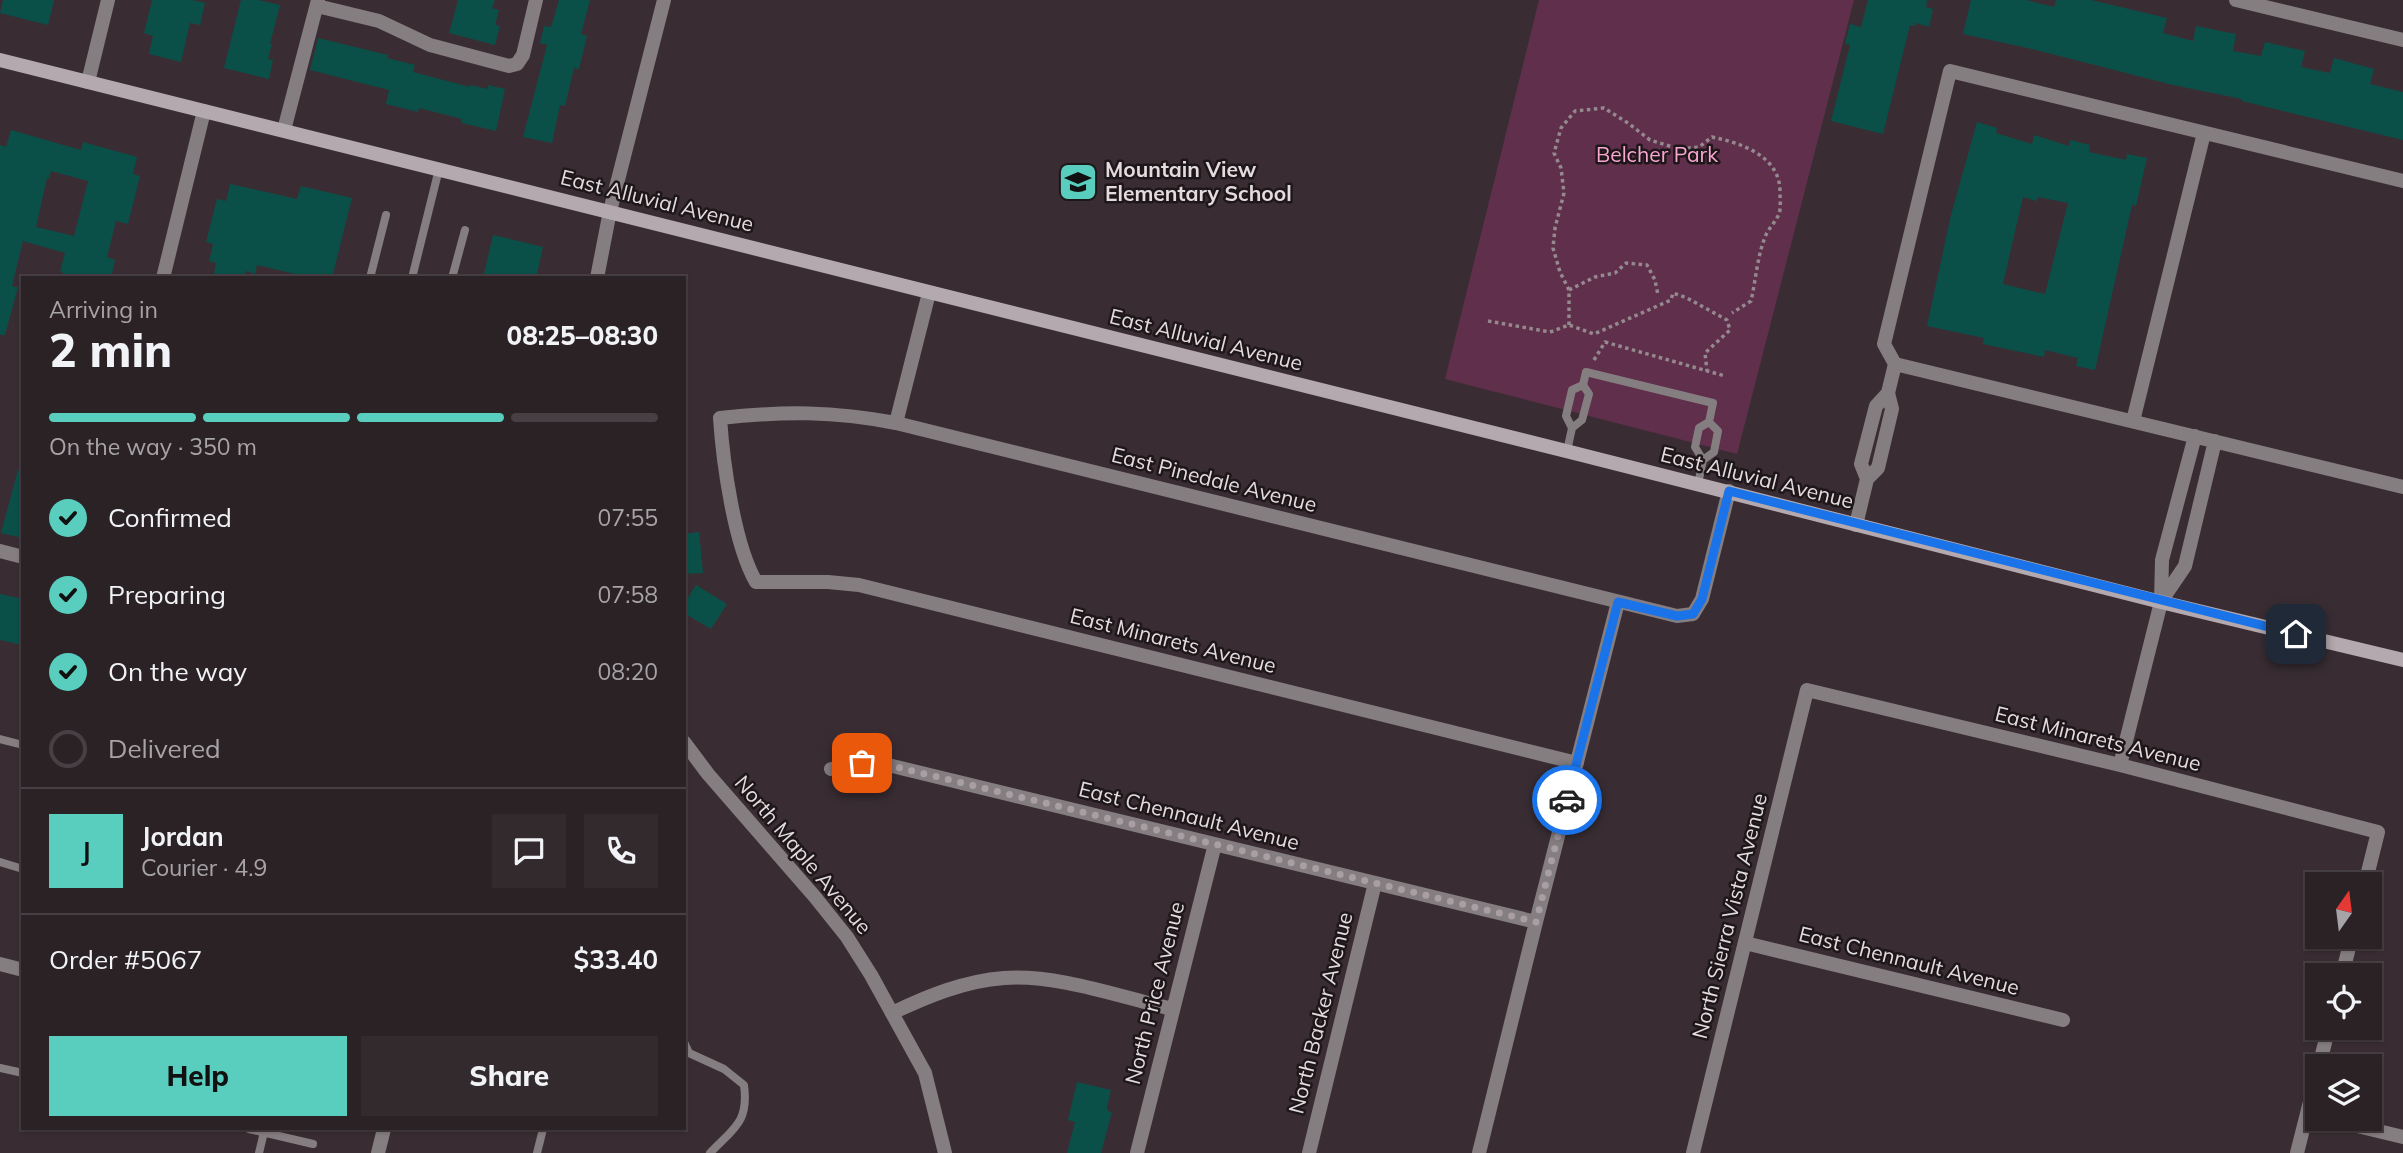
<!DOCTYPE html>
<meta charset="utf-8">
<style>
body{margin:0;font-family:Mulish,sans-serif;background:#332a2e;color:#f1f3f6;height:100vh;display:flex;flex-direction:column;font-size:26px;white-space:nowrap}
*{box-sizing:border-box;margin:0}
p{font-size:23px;color:#a6a4a7}
.icon{flex:none;width:38px;height:38px;fill:none;stroke:currentColor;stroke-width:2;stroke-linecap:round;stroke-linejoin:round}
.map{position:relative;flex:1;overflow:hidden}
.side{position:absolute;left:21px;top:276px;width:665px;height:854px;display:flex;flex-direction:column;background:#2b2226;border-radius:0px;box-shadow:0 2px 5px #0004,0 0 0 2px #473f43}
.side>*{flex:none}
.needle{width:46px;rotate:14deg}
.controls{position:absolute;left:2305px;top:872px;display:grid;gap:14px}
.controls a{display:grid;place-items:center;width:77px;height:77px;border-radius:0px;background:#2b2226;box-shadow:0 2px 5px #0004,0 0 0 2px #473f43;font-size:35px}
.pin{position:absolute;display:grid;place-items:center;width:60px;height:60px;color:#fff;margin:-30px;border-radius:14px;box-shadow:0 4px 10px #0006}
.courier{position:absolute;display:grid;place-items:center;width:70px;height:70px;margin:-35px;border:5px solid #1a73e8;border-radius:50%;background:#fff;color:#222;box-shadow:0 2px 9px #0007}
.summary em{font-style:normal;font-weight:800}
.summary div{display:flex;flex-direction:column-reverse}
.summary{display:flex;align-items:center;justify-content:space-between;height:119px;padding:0 28px}
h1{font-size:46px;font-weight:800;line-height:52px}
.bar{display:grid;grid-template-columns:repeat(4,1fr);gap:10px 7px;align-content:center;height:84px;padding:0 28px}
.bar i{height:9px;border-radius:5px;background:#473f43}
.bar .active{background:#59cebe}
.bar p{grid-column:span 4}
.line{display:flex;align-items:center;gap:18px;padding:0 28px;border-top:2px solid #473f43}
.line div{flex:1}
.round{display:grid;place-items:center;flex:none;width:74px;height:74px;border-radius:0px;background:#332a2e}
ol{padding:0 28px;list-style:none}
li{display:flex;align-items:center;gap:21px;height:77px}
li p{margin-inline-start:auto}
li .icon{padding:7px;border-radius:50%;background:#59cebe;color:#111;stroke-width:4}
li:last-child{color:#a6a4a7}
li i{width:38px;height:38px;border:4px solid #473f43;border-radius:50%}
.cta{display:flex;gap:14px;margin-top:auto;padding:14px 28px}
.cta a{flex:1;height:80px;border-radius:0px;background:#59cebe;color:#111;font-size:28px;font-weight:800;line-height:80px;text-align:center}
.cta a+a{background:#332a2e;color:#f1f3f6}
.map>svg:first-child{display:block}
.green{fill:#602f4b}
.building{fill:#0a5049;fill-rule:evenodd}
.lines{fill:none;stroke-linecap:round;stroke-linejoin:round}
.path{stroke:#94898e;stroke-width:3.5;stroke-dasharray:3.5 3.5;stroke-linecap:butt}
.service{stroke:#857e81;stroke-width:8}
.minor{stroke:#857e81;stroke-width:14}
.tertiary{stroke:#857e81;stroke-width:14}
.secondary{stroke:#b4a9ae;stroke-width:14}
.done{stroke:#a89ea3;stroke-width:7;stroke-dasharray:0 12.6}
.route{stroke:#1a73e8;stroke-width:9}
.labels{text-anchor:middle;stroke-width:5;stroke-linejoin:round;paint-order:stroke}
.park-label{font-size:21px;fill:#f9a6d2;stroke:#1d171a}
.poi-label{font-size:21px;font-weight:bold;fill:#e4dbdf;stroke:#1d171a;text-anchor:start}
.street-label{font-size:21px;fill:#e4dbdf;stroke:#1d171a}
</style>
<div class="map">
<svg width="2403" height="1153" viewBox="0 0 2403 1153">
<rect width="100%" height="100%" fill="#392d33"/>
<path class="green" d="M1539 0H1854L1737 454 1445 379Z"/>
<path class="building" d="M3 0H54L48 25 0 13Z
M152 0H192L205 3 200 25 190 23 181 62 149 54 153 36 144 33Z
M241 0H258L280 5 270 44H272L268 59 273 60 269 79 224 68Z
M458 0H495L492 8 499 10 495 25 500 26 495 45 449 33Z
M559 0H590L581 34 587 36 579 69 574 68 565 106 560 105 552 143 523 137 547 45 540 43 544 26 551 27Z
M1868 0H1927L1926 7 1933 9 1929 27 1916 23 1915 26 1910 25 1883 134 1831 121 1850 45 1845 44 1850 24 1861 27Z
M1971 0H2026L2054 7 2056 0H2091L2167 18 2163 33 2193 41 2196 26 2236 34 2233 51 2261 56 2265 42 2305 51 2301 67 2330 73 2334 58 2374 69 2370 84 2403 92V140L2242 101V99L2173 85 2032 49 1963 34Z
M318 38 388 55 387 58 415 65 413 72 470 87V85L488 89V85L505 89 496 131 462 123V119L419 108 418 112 386 104 389 90 310 70Z
M1977 122 1997 128 1996 133 2032 144 2034 135 2069 146 2070 140 2090 145 2089 152 2126 160 2127 154 2147 158 2136 206 2132 205 2095 370 2076 366 2078 358 2045 350 2044 357 1983 344 1984 338 1927 326 1951 215ZM2023 197 2037 201 2038 197 2068 203 2045 294 2003 284Z
M11 130 81 150 83 142 137 157 133 174 140 176 128 224 116 221 107 257 115 260 111 278H61L63 272 60 271 65 253 23 241 12 286 18 287 5 335H0V145L6 147ZM51 171 88 181 74 236 36 227 47 178H49Z
M230 184 297 199 301 186 352 198 332 278H312L257 265 255 274 246 271 244 278H213L216 263 209 261 213 244 206 242 217 199 226 201Z
M493 235 543 247 536 278H483Z
M18 470 23 471V538L1 533Z
M699 532 703 573 684 574V534Z
M696 585 727 604 711 629 684 613V604Z
M0 594 23 599V645L0 640Z
M1077 1082 1111 1090 1107 1107 1108 1111 1112 1112 1101 1153H1067L1075 1122 1068 1120Z"/>
<g class="lines">
<path class="path" d="M1569 290 1595 277 1615 273 1626 263 1647 265 1655 280 1658 295
M1488 321 1550 332 1569 325 1594 334 1671 300 1673 293 1687 298 1727 320 1730 330 1705 353 1707 371
M1569 325V290L1560 272 1553 248 1555 228 1564 193 1561 168 1554 153 1561 128 1575 111 1604 108 1628 123 1650 140 1679 149 1699 147 1712 137C1741 143 1781 156 1780 193 1780 200 1781 208 1779 214 1775 223 1768 229 1765 237 1757 258 1756 279 1751 301L1732 313
M1594 360 1605 342 1725 376"/>
<path class="service" d="M370 278 386 215
M412 278 439 169
M452 278 465 230
M1583 385 1586 372 1713 403 1709 422
M1567 451 1572 428 1566 416 1572 390 1583 385 1589 394 1582 420 1572 428
M1698 484 1703 460 1714 452 1718 431 1709 422 1699 428 1695 447 1703 460
M0 739 23 745
M0 862 23 869
M684 1042 689 1053 724 1069 744 1085C749 1122 734 1128 710 1153
M0 1068 23 1073
M249 1129 313 1144
M259 1153 264 1132
M537 1153 543 1129"/>
<path class="minor" d="M2236 0 2403 40
M317 6 379 21 430 45 509 66 517 64 523 55 536 0
M88 82 108 0
M284 130 318 0
M2403 181 1950 71 1884 344 1895 364 2403 487
M163 278 204 111
M2133 421 2204 133
M896 423 929 293
M1867 479 1861 464 1876 406 1888 393
M1856 525 1867 479 1878 468 1892 409 1888 393 1895 364
M0 551 23 557
M2162 600 2185 566 2215 441
M1577 763 859 585 828 582H756C734 544 723 462 720 418 784 411 833 411 896 423L1677 616 1693 614 1702 599 1729 491
M2120 765 2161 602 2162 560 2195 436
M831 769 862 763 884 764 1536 922
M1745 943 2063 1020
M0 964 23 970
M2342 975 2352 936
M892 1013C928 996 964 981 1004 978 1057 974 1120 997 1172 1009
M2319 1066 2329 1027
M2324 1118 2403 1137
M378 1153 384 1129
M1137 1153 1215 844
M1309 1153 1375 883
M1479 1153 1536 922 1618 602
M1693 1153 1807 690 2120 765 2378 832 2365 884
M2297 1153 2317 1074"/>
<path class="tertiary" d="M597 278 610 211 664 0
M684 742 708 774 815 897 847 937 871 975 925 1073 945 1153"/>
<path class="secondary" d="M0 60 1578 454 2161 602 2403 660"/>
</g>
<g class="lines">
<path class="done" d="M862 763 884 764 1536 922 1567 800"/>
<path class="route" d="M1567 800 1618 602 1677 616 1693 614 1702 599 1729 491 2296 634"/>
</g>
<defs>
<g id="school-square" transform="scale(2.0125)"><rect x="-9" y="-9" width="18" height="18" rx="4" fill="#59cebe" stroke="#1d171a"/><path d="M0-5L7-2L0 1L-7-2ZM-4 1L0 2.5L4 1V4Q0 6-4 4Z" fill="#111"/></g>
</defs>
<g fill-rule="evenodd">
<use href="#school-square" x="1078" y="182"/>
</g>
<g class="labels">
<g class="park-label">
<text x="1657" y="162">Belcher Park</text>
</g>
<g class="poi-label">
<text x="1105" y="177">Mountain View<tspan x="1105" dy="24">Elementary School</tspan></text>
</g>
<g class="street-label">
<text transform="translate(657 201) rotate(14)" y="7">East Alluvial Avenue</text>
<text transform="translate(1206 340) rotate(14)" y="7">East Alluvial Avenue</text>
<text transform="translate(1757 478) rotate(14)" y="7">East Alluvial Avenue</text>
<text transform="translate(1214 480) rotate(14)" y="7">East Pinedale Avenue</text>
<text transform="translate(1173 641) rotate(14)" y="7">East Minarets Avenue</text>
<text transform="translate(2098 739) rotate(14)" y="7">East Minarets Avenue</text>
<text transform="translate(1189 816) rotate(14)" y="7">East Chennault Avenue</text>
<text transform="translate(803 855) rotate(50)" y="7">North Maple Avenue</text>
<text transform="translate(1730 916) rotate(-76)" y="7">North Sierra Vista Avenue</text>
<text transform="translate(1909 961) rotate(14)" y="7">East Chennault Avenue</text>
<text transform="translate(1155 993) rotate(-76)" y="7">North Price Avenue</text>
<text transform="translate(1321 1013) rotate(-76)" y="7">North Backer Avenue</text>
</g>
</g>
</svg>
<div class="controls">
<a><svg class="needle" viewBox="-14 -14 28 28"><path d="M0-13l5 13h-10z" fill="#e53935"/><path d="M0 13l5-13h-10z" fill="#a6a4a7"/></svg></a>
<a><svg class="icon" aria-label="locate" viewBox="0 0 24 24"><circle cx="12" cy="12" r="6"/><path d="M12 2v4M12 18v4M2 12h4M18 12h4"/></svg></a>
<a><svg class="icon" aria-label="layers" viewBox="0 0 24 24"><path d="M12 4l9 5-9 5-9-5zM3 14l9 5 9-5"/></svg></a>
</div>
<div class="pin" style="left:862px;top:763px;background:#ea580c"><svg class="icon" aria-label="bag" viewBox="0 0 24 24"><path d="M5 8h14l-1 12H6zM9 8a3 3 0 0 1 6 0"/></svg></div>
<div class="pin" style="left:2296px;top:634px;background:#1f2937"><svg class="icon" aria-label="home" viewBox="0 0 24 24"><path d="M3 11l9-7 9 7M6 9v11h12V9"/></svg></div>
<div class="courier" style="left:1567px;top:800px"><svg class="icon" aria-label="car" viewBox="0 0 24 24"><path d="M5 17H2v-5l4-1 3-4h7l3 4 3 1v5h-3M9 17h6M6 11h13"/><circle cx="7" cy="17" r="2"/><circle cx="17" cy="17" r="2"/></svg></div>
<section class="side">
<div class="summary"><div><h1>2 min</h1><p>Arriving in</p></div><em>08:25–08:30</em></div>
<div class="bar"><i class="active"></i><i class="active"></i><i class="active"></i><i></i><p>On the way · 350 m</p></div>
<ol>
<li><svg class="icon" aria-label="check" viewBox="0 0 24 24"><path d="M5 12l5 5 9-10"/></svg>Confirmed<p>07:55</p></li>
<li><svg class="icon" aria-label="check" viewBox="0 0 24 24"><path d="M5 12l5 5 9-10"/></svg>Preparing<p>07:58</p></li>
<li><svg class="icon" aria-label="check" viewBox="0 0 24 24"><path d="M5 12l5 5 9-10"/></svg>On the way<p>08:20</p></li>
<li><i></i>Delivered</li>
</ol>
<div class="line" style="height:126px"><b class="round" style="background:#59cebe;color:#111">J</b><div><b>Jordan</b><p>Courier · 4.9</p></div><a class="round"><svg class="icon" aria-label="chat" viewBox="0 0 24 24"><path d="M4 5h16v11H9l-5 4z"/></svg></a><a class="round"><svg class="icon" aria-label="phone" viewBox="0 0 24 24"><path d="M5 4h4l2 5-3 2q2 4 5 5l2-3 5 2v4C11 20 4 13 5 4z"/></svg></a></div>
<div class="line" style="height:91px"><div>Order #5067</div><b>$33.40</b></div>
<div class="cta"><a>Help</a><a>Share</a></div>
</section>
</div>
